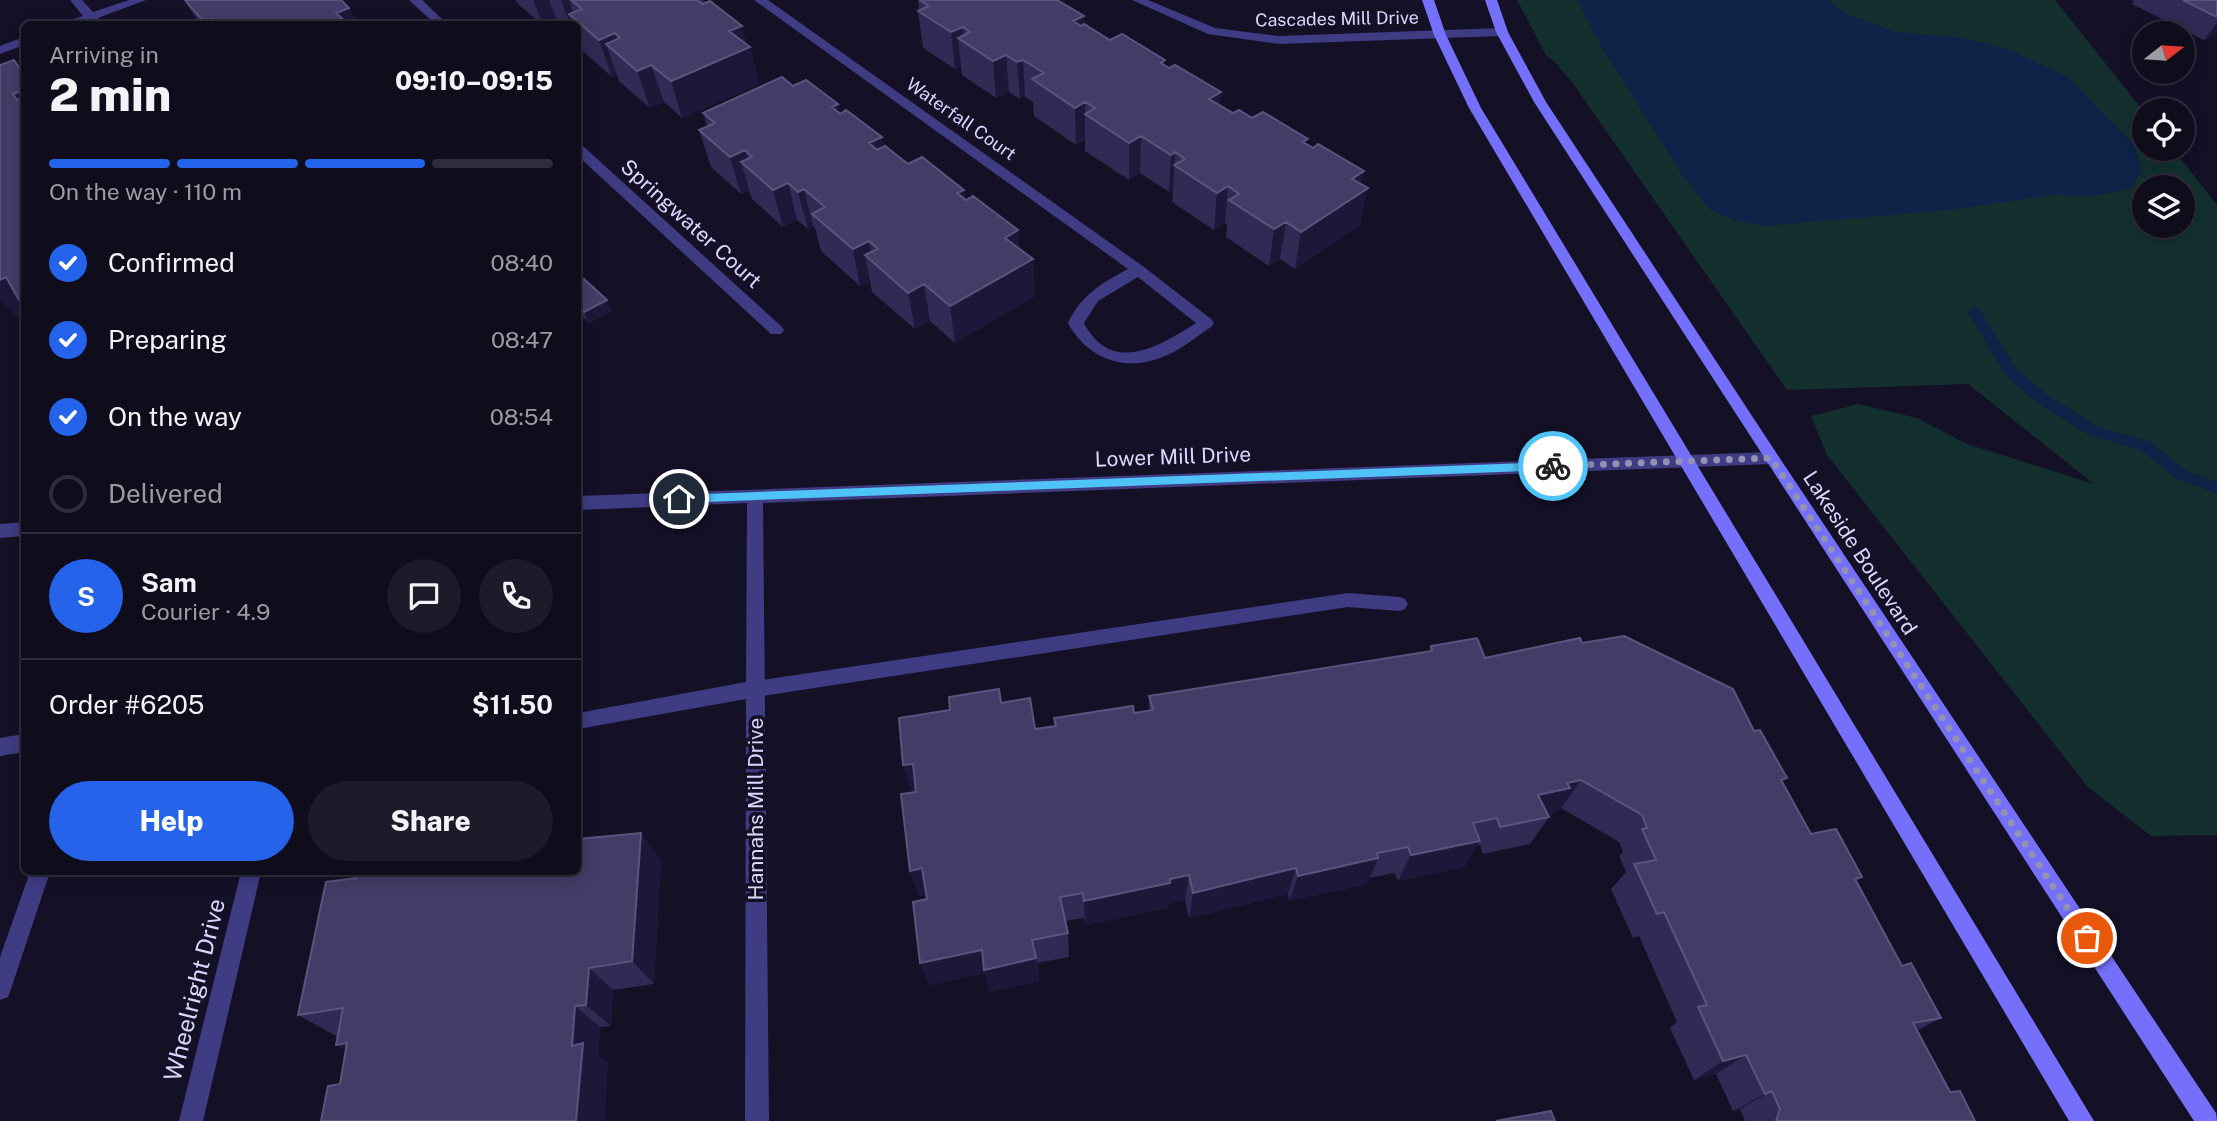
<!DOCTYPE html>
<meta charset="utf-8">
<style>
body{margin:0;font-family:"Public Sans",sans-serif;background:#1d1a29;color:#f1f3f6;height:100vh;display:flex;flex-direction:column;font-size:26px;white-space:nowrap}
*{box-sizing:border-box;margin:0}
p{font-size:23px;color:#9b9ba3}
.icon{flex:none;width:38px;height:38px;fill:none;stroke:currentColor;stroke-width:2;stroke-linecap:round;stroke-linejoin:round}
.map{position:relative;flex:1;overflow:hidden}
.drawer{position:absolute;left:21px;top:21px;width:560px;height:854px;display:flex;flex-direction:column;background:#0f0c1c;border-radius:10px;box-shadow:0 4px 18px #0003,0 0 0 2px #2f2c3b}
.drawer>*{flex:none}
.needle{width:46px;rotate:73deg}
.buttons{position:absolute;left:2132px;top:21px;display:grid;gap:14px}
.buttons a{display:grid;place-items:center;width:63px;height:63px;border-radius:50%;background:#0f0c1c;box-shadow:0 4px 18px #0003,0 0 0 2px #2f2c3b;font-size:35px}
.pin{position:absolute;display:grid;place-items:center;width:60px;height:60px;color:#fff;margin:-30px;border:4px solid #fff;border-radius:50%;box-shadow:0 2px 7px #0007}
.courier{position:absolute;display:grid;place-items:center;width:70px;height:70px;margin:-35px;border:5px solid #4fc3f7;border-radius:50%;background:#fff;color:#222;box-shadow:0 2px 9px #0007}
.headline em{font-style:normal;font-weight:800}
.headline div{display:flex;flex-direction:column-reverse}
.headline{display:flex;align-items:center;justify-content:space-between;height:119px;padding:0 28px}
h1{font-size:46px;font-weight:800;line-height:52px}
.bar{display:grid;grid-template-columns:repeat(4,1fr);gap:10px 7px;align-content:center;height:84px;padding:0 28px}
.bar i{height:9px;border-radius:5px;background:#2f2c3b}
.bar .on{background:#2563eb}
.bar p{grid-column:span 4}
.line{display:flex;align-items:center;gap:18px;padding:0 28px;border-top:2px solid #2f2c3b}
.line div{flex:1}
.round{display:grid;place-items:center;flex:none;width:74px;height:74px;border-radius:37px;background:#1d1a29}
ol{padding:0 28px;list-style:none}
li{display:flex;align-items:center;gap:21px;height:77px}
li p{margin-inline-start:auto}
li .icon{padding:7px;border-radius:50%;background:#2563eb;color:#fff;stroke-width:4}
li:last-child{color:#9b9ba3}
li i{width:38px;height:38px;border:4px solid #2f2c3b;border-radius:50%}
.primary-button{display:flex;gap:14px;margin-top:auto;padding:14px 28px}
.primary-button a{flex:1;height:80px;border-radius:42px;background:#2563eb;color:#fff;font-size:28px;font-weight:800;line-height:80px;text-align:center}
.primary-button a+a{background:#1d1a29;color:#f1f3f6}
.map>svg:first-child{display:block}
.green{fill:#13302f;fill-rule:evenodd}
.water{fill:#0e2348}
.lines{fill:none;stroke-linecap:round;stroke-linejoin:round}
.stream{fill:#0e2348;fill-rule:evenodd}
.lane{fill:#3f3c84;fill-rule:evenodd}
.street{fill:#3f3c84;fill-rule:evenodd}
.secondary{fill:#7470fb;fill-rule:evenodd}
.wall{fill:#322954}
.shaded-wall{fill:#1e173a}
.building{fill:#443c66;stroke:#5c547e;stroke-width:2}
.route{fill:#4fc3f7}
.done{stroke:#9591b2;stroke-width:7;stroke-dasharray:0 12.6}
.labels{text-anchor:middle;stroke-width:7;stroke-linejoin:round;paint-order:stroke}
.far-street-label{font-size:18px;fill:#dbd6fe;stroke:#141026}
.street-label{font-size:21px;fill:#dbd6fe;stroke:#141026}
.near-street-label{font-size:24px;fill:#dbd6fe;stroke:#141026}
</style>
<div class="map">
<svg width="2217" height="1121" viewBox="0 0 2217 1121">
<rect width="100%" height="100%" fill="#141026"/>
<path class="green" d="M1517 0H2055L2144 112V149H2173L2217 205V835L2151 836 2088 787 1827 455 1811 416 1858 404 1917 418 1967 444 2094 484 1968 384 1787 390 1574 85 1555 62 1546 55ZM2144 187H2182V226H2144Z"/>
<path class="water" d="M1577 0H1828L1845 13 1895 32 1965 38 2010 50 2068 77 2134 145 2142 171 2131 189 2092 196 2054 195 1949 210 1765 226 1736 221 1709 209 1682 175 1601 46Z"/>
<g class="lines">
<path class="stream" d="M1974 306 1979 308 2016 368 2046 394 2099 427 2151 442 2185 470 2217 482V494L2175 478 2141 450 2089 435 2036 402 2006 376 1967 311Z"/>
<path class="lane" d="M1348 593 1399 597 1405 599 1408 604 1405 609 1399 611 1348 607 755 697 748 695 746 689 748 683 755 681Z"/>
<path class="street" d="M70 0H82L93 12 129 0H146L98 18 102 24H90L88 22 64 24 66 21 83 16Z
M409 0H422L447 24H435Z
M754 0H768L1144 267 1211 319 1214 323 1211 327C1196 337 1182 349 1165 356 1127 373 1088 360 1068 323 1081 295 1102 283 1128 269ZM1138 277 1196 323C1160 346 1112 376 1084 323L1098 301Z
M1132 0H1148L1215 28 1279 36 1502 28 1508 32 1502 36 1279 44 1208 34Z
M24 37V45L0 54V46Z
M578 145 583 146 781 326 784 330 781 334H771L578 156Z
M1771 452 1779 458 1771 464 763 503 769 1121H745L746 699 578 729V713L746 682 747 503 578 510V496Z
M24 522V536L0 538V524Z
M24 734V752L0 756V738Z
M30 872H50L11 989 8 997 0 1000V957Z
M241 872H261L203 1121H179Z"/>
<path class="secondary" d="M1422 0H1434L1446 35 1481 108 2094 1121H2069L1469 108 1434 35Z
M1485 0H1497L1508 32 1546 102 1777 454 2216 1113 2217 1121H2194L1534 102 1496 32Z"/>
</g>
<path class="wall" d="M184 0H341L349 8 358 24H200Z
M516 0H703L704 3 750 47 759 84 682 118 664 102 650 108 619 81 617 75 612 77 583 51 578 37V24H561L557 21 549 24H541L517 3Z
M918 0H1057L1084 16V24L1110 40 1165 66 1219 105 1233 113 1252 118 1364 171 1361 184 1360 225 1295 269 1280 259 1269 266 1226 237 1227 225 1225 223 1214 230 1172 202 1173 190 1169 192 1140 173 1129 180 1085 151V140L1076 145 1034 116 1033 102 1025 97 1020 99 1009 92 996 98 962 75 961 66 955 69 923 48 918 11 919 10Z
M2131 0H2217V34L2204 40 2132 4 2134 1Z
M793 86 838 104 840 114 883 147 908 164 965 200 1019 249 1033 259 1035 296 955 343 930 321 915 329 872 292 870 281 860 286 821 251 815 228 813 226 808 229 797 220 783 227 752 199 749 190 741 194 711 167 699 130 707 126 703 113Z
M578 282 612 311 589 323 578 312Z
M1582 643 1754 731 1811 834 1862 877 1856 881 1902 966 1941 1018 1916 1031 1950 1092 1975 1121H1745L1740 1109 1733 1111 1716 1074 1694 1080 1670 1028 1677 1022 1639 936 1633 938 1611 889 1626 872 1619 856 1623 852 1619 842 1561 808 1555 810 1551 816 1549 817 1530 844 1483 854 1480 845 1477 846 1464 867 1398 881 1395 873 1369 878 1367 884 1289 901 1288 894 1189 918 1185 900 1168 904 1167 908 1085 925 1084 918 1065 921 1068 933 1069 957 1037 963 1039 981 990 992 985 973 929 985 927 899 926 895 919 896 910 871 912 793 903 765 950 710 1001 703 1035 729 1054 726V718L1134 713 1149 711V696L1428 652 1431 646 1485 658Z
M661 860 654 984 613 990 611 1026 600 1027 598 1055 608 1063 604 1121H321L340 1084 346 1051 338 1036H336L298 1015 578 872Z"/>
<path class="shaded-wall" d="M533 0H549L557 21 549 24H543Z
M561 0H569L576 21 569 14 573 24H570Z
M349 8 358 24H342L327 21 338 13Z
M1084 16 1085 53 1073 21Z
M213 19 216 24H206L204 22Z
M2217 23V34L2204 40Z
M742 26 748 48 750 47 759 84 682 118 671 81 729 31Z
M963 27 964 42 958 38 961 66 955 69 951 32Z
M615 33 624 60 606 44 617 75 612 77 599 40Z
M1006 55 1009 92 996 98 993 61Z
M1023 60 1025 97 1020 99 1017 62Z
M651 65 664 102 650 108 637 71Z
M24 90V109L13 94Z
M1221 92 1217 129 1209 99Z
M1085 102V140L1076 145 1075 108Z
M838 104 846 141 832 107Z
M1141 136 1140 173 1129 180V143Z
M882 137 888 174 869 143Z
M745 150 751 171 741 162 749 190 741 194 730 157Z
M1175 152 1173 190 1169 192 1171 155Z
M1364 171 1359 194 1368 188 1360 225 1295 269 1301 232 1352 179Z
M788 183 797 220 783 227 773 190Z
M1228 186 1225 223 1214 230 1217 193Z
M804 189 813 226 808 229 798 192Z
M964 190 968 227 957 193Z
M1286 222 1280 259 1269 266 1274 229Z
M1018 230 1020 266 1033 259 1035 296 955 343 950 306 1005 238Z
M869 241 873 262 865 255 870 281 860 286 853 249Z
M6 277 24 297V321L21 322 0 300V280Z
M924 284 930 321 915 329 908 293Z
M607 300 612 311 589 323 584 312Z
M913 764 921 792 912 794 903 765Z
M1581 780 1561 808 1555 810 1551 816 1520 823 1538 795 1567 783Z
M641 833 661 860 654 984 632 961Z
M1480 841 1464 867 1398 881 1411 855Z
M1378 858 1367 884 1289 901 1298 876Z
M922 868 930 894 919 896 910 871Z
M1296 868 1288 894 1189 918 1193 893Z
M1189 875 1185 900 1168 904 1167 908 1085 925 1084 901Z
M982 950 1036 958 1039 981 990 992 985 973 929 985 920 963Z
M589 968 613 990 611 1026 586 1005Z
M575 1006 600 1027 598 1055 608 1063 604 1121H576L572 1046Z
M347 1043 373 1065 336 1045Z
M1746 1055 1716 1074 1694 1080 1723 1061Z
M1772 1091 1740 1109 1733 1111 1765 1094Z"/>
<path class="building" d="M185 0H341L349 8 336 13 348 24H214L217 23 213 19 204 22Z
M571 0H697L702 4 710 1 742 26 729 31 750 47 671 81 651 65 637 71 606 44 620 38 615 33 599 40 569 14 582 9Z
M920 0H1057L1084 16 1073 21 1081 26 1084 24 1110 40 1122 34 1165 60 1161 63 1169 68 1175 65 1221 92 1209 99 1233 113 1239 110 1252 118 1263 112 1308 139 1303 142 1313 148 1318 144 1364 171 1352 179 1368 188 1301 232 1286 222 1274 229 1229 200 1239 194 1228 186 1217 193 1174 165 1185 159 1175 152 1171 155 1141 136 1129 143 1085 114 1095 108 1085 102 1075 108 1032 79 1044 73 1023 60 1017 62 1006 55 993 61 958 38 970 32 963 27 951 32 918 11 929 6Z
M2183 0H2217V17Z
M14 60 24 75V90L13 94 17 100 24 97V298L19 300 6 277 0 280V65Z
M782 77 793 86 806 80 838 104 832 107 840 114 846 110 882 137 869 143 877 150 885 146 908 164 922 157 964 190 957 193 966 200 973 196 1018 230 1005 238 1033 259 950 306 924 284 908 293 865 255 878 249 869 241 853 249 812 214 825 207 804 189 798 192 788 183 773 190 741 162 752 157 745 150 730 157 699 130 715 123 703 113Z
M584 279 607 300 584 312 578 306V282Z
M1624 636 1733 689 1754 731 1760 730 1787 778 1781 780 1811 834 1836 829 1862 877 1855 879 1902 966 1911 963 1941 1018 1913 1023 1950 1092 1960 1091 1975 1121H1776L1780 1109 1772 1091 1765 1094 1746 1055 1723 1061 1698 1007 1707 1005 1664 912 1657 914 1634 864 1656 860 1642 829 1647 828 1642 815 1581 780 1567 783 1570 788 1538 795 1549 817 1500 827 1497 818 1473 823 1480 841 1411 855 1408 847 1377 853 1378 858 1298 876 1296 868 1193 893 1189 875 1170 879V883L1084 901 1083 893 1060 897 1068 933 1032 940 1036 958 984 970 982 950 920 963 913 902 927 899 922 868 910 871 901 794 916 792 913 764 903 765 899 718 950 710 949 697 999 689 1001 703 1030 698 1035 729 1056 726 1054 718 1133 706 1134 713 1153 710 1149 696 1432 651 1431 646 1477 638 1485 658 1580 638 1582 643Z
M641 833 632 961 589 968 586 1005 575 1006 572 1046 583 1043 576 1121H321L328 1086 340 1084 347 1043 336 1045 343 1008 298 1015 326 882 357 878V873L366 872H578V839Z
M1551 1111 1555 1121H1496Z"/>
<path class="route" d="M1553 462 1558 466 1553 470 679 503 674 499 679 495Z"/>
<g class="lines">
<path class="done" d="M1553 466 1771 458 2087 938"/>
</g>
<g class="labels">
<g class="far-street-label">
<text transform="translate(1337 19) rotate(-1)" y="6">Cascades Mill Drive</text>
<text transform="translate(961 119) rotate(35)" y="6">Waterfall Court</text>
</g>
<g class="street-label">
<text transform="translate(691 224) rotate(42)" y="7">Springwater Court</text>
<text transform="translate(1173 457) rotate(-2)" y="7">Lower Mill Drive</text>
<text transform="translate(1860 553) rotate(57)" y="7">Lakeside Boulevard</text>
<text transform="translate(756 809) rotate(-90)" y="7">Hannahs Mill Drive</text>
</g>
<g class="near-street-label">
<text transform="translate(195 990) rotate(-76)" y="8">Wheelright Drive</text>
</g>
</g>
</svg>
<div class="buttons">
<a><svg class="needle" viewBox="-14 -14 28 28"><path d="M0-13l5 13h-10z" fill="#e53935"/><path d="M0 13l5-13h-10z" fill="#9b9ba3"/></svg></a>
<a><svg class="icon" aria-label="locate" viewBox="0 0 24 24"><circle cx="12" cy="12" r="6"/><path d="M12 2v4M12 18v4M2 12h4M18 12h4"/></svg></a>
<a><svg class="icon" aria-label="layers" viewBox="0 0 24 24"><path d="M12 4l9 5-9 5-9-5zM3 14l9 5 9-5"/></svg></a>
</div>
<div class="pin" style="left:2087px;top:938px;background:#ea580c"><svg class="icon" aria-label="bag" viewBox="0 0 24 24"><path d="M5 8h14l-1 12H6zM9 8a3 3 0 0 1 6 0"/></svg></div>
<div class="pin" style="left:679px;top:499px;background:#1f2937"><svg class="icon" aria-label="home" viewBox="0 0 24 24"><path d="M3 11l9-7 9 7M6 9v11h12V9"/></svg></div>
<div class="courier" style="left:1553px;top:466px"><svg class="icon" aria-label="bike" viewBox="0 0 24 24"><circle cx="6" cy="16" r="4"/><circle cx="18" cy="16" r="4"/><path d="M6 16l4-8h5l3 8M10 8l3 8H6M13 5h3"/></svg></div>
<section class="drawer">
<div class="headline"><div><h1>2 min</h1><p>Arriving in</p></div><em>09:10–09:15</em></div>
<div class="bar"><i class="on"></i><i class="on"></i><i class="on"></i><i></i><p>On the way · 110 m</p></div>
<ol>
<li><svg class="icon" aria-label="check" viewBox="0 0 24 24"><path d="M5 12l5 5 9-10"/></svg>Confirmed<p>08:40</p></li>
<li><svg class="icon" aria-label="check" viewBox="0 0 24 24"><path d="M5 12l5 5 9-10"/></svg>Preparing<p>08:47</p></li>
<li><svg class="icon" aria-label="check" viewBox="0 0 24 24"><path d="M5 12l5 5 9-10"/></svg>On the way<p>08:54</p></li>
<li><i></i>Delivered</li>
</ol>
<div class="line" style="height:126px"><b class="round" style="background:#2563eb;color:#fff">S</b><div><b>Sam</b><p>Courier · 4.9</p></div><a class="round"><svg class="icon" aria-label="chat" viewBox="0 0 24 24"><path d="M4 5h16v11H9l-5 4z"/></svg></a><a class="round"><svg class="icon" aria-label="phone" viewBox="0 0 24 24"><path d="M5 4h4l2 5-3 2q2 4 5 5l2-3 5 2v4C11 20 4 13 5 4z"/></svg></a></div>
<div class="line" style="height:91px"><div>Order #6205</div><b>$11.50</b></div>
<div class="primary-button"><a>Help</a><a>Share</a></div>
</section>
</div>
